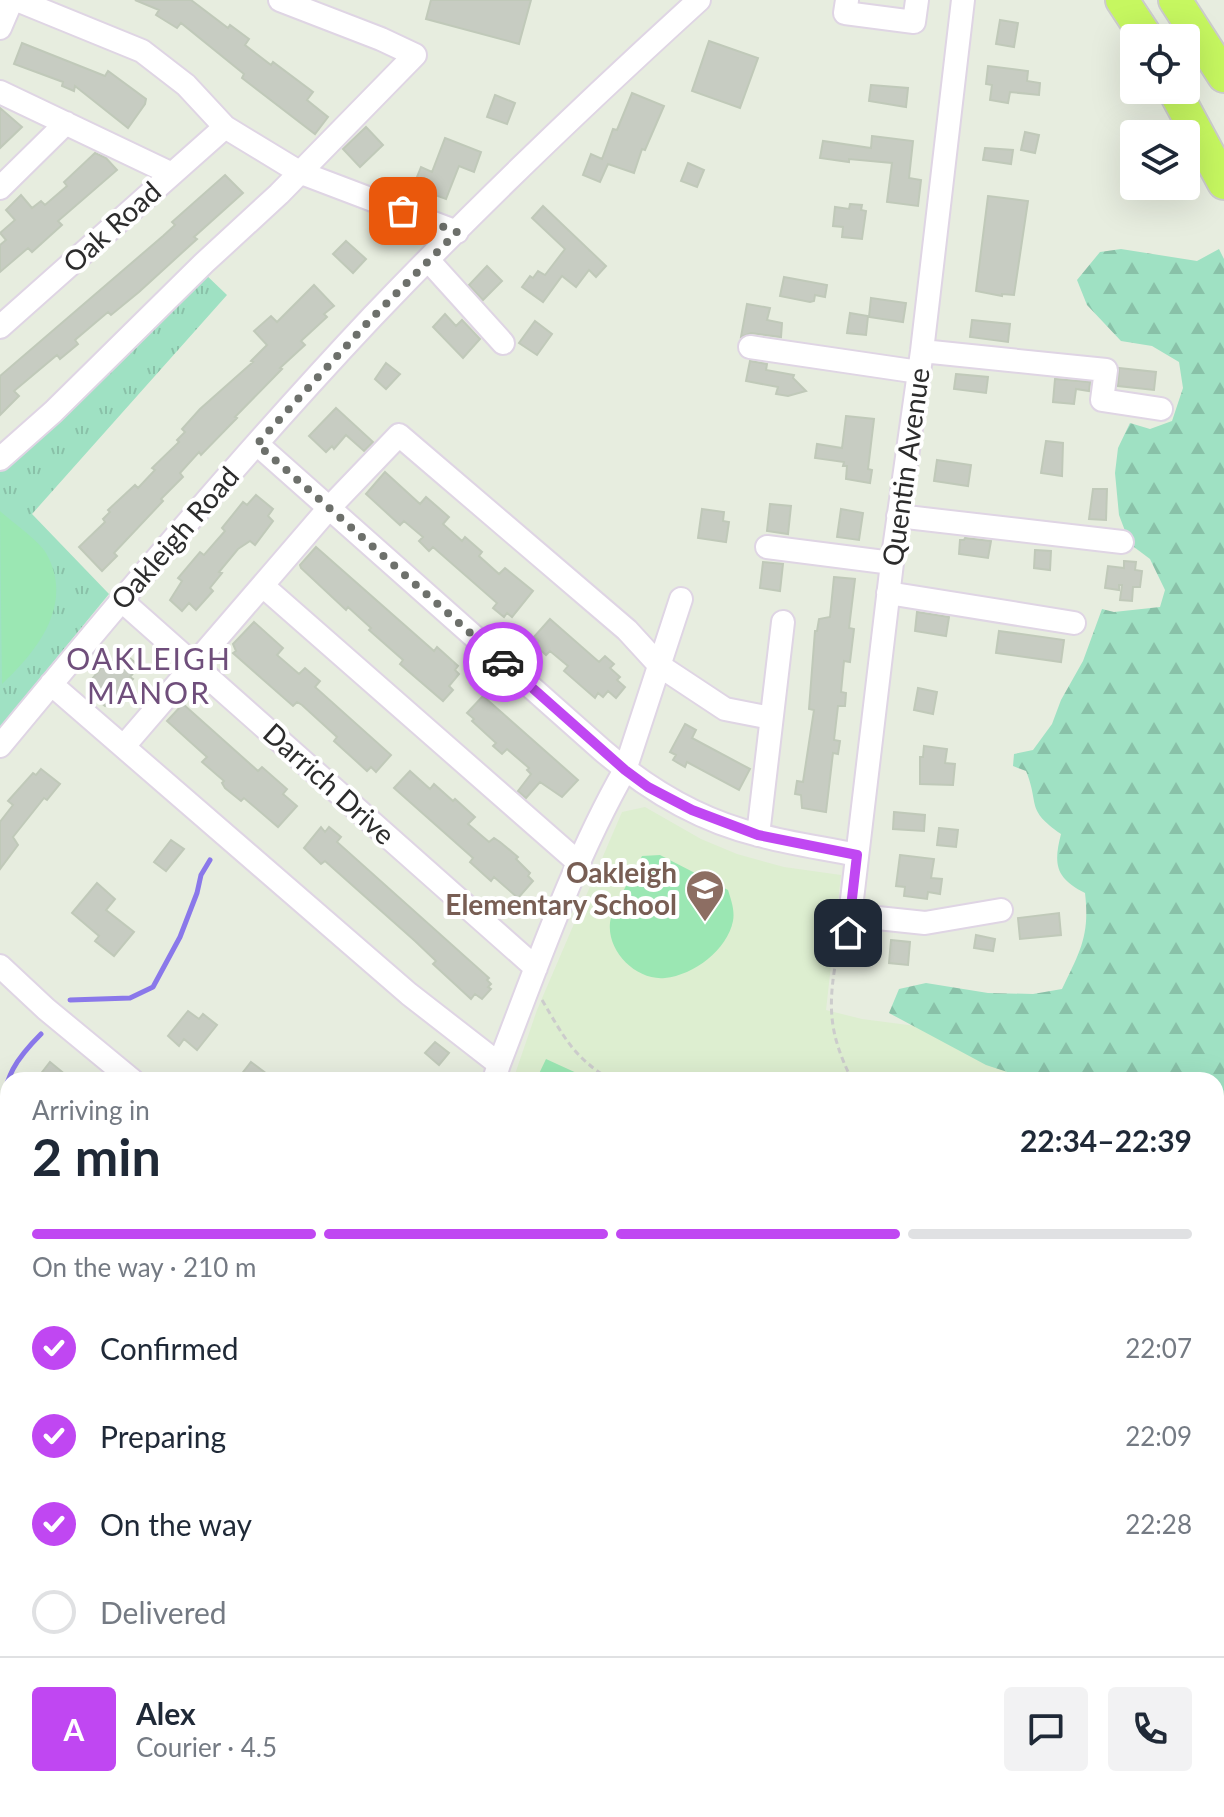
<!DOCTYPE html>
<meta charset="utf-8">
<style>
body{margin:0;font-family:Lato,sans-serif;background:#f2f2f3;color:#1f2937;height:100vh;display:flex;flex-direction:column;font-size:30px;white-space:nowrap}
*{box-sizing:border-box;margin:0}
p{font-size:26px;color:#747a83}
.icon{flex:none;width:44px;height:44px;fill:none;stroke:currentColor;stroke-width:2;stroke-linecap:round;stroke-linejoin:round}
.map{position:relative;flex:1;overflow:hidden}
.details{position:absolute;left:0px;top:1072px;width:1224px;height:746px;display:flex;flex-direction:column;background:#fff;border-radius:24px 24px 0 0;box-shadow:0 8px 32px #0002}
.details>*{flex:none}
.tools{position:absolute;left:1120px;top:24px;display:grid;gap:16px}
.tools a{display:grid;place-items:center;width:80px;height:80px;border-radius:8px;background:#fff;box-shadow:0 8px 32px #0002;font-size:40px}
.pin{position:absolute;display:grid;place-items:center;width:68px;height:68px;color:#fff;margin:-34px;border-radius:16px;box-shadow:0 4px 12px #0006}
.courier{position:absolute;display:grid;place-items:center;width:80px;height:80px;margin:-40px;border:6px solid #c047f2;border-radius:50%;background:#fff;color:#222;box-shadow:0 2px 10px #0007}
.headline em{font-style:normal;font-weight:700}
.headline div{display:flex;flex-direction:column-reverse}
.headline{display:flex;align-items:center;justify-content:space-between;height:136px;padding:0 32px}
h1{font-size:52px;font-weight:700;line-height:60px}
.bar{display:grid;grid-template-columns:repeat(4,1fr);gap:12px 8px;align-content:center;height:96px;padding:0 32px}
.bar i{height:10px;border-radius:6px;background:#e0e1e3}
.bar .current{background:#c047f2}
.bar p{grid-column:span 4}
.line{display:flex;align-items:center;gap:20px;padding:0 32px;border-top:2px solid #e0e1e3}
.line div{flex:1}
.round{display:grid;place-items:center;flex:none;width:84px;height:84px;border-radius:8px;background:#f2f2f3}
ol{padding:0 32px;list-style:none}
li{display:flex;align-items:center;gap:24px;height:88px}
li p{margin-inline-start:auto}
li .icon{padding:8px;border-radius:50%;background:#c047f2;color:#fff;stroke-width:4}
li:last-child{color:#747a83}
li i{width:44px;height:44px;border:4px solid #e0e1e3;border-radius:50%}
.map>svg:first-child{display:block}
.education{fill:#ddeed0}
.grass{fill:url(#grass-tufts)}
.forest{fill:url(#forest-firs)}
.pitch{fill:#9be7b3}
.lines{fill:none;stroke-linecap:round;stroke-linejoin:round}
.stream{stroke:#8a78ea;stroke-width:5}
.building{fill:#c7ccc2;stroke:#c0c9b9;stroke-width:2}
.minor-casing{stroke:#dfd5e4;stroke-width:26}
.major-casing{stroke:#ccc;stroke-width:32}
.highway-casing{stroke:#ccc;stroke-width:36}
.path{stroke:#ccc;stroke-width:3;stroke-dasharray:6 4;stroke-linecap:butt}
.minor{stroke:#fff;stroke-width:22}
.major{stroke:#93eb67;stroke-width:28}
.highway{stroke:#c6f760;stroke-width:32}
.done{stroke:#6d706b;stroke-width:8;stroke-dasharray:0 14.4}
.route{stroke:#c047f2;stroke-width:10}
.labels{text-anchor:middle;stroke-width:8;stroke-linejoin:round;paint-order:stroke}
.street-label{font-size:28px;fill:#2c2c2c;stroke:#fff}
.education-label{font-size:28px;font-weight:bold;fill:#785e54;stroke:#fff;text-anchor:end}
.neighbourhood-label{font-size:30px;letter-spacing:2px;fill:#6f4e7b;stroke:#fff}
</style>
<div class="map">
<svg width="1224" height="1817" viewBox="0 0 1224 1817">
<defs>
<pattern id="grass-tufts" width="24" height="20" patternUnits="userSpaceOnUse" patternTransform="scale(2)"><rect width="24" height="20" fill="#9fe1c3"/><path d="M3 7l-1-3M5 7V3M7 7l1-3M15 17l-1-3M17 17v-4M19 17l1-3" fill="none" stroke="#89c1a8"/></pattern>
<pattern id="forest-firs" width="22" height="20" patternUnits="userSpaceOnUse" patternTransform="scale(2)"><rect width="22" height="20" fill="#9fe1c3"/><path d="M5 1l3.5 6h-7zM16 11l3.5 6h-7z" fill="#89c1a8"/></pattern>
</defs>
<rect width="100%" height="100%" fill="#e7eddf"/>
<path class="education" d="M1224 697V1183L1216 1203V1080H513L537 1010 622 812 645 807 701 839 737 854 784 867 841 875 826 1010 862 1019 1093 1049Z
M192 1810H837L833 1817H193Z"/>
<path class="grass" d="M203 272 227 295 32 514 109 594 0 727V471Z"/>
<path class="forest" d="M1121 249 1197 261 1219 249 1224 259V1164L1216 1189V1080H1032L986 1065 889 1013 899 989 926 983 988 993 1033 994 1062 989C1080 951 1090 936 1085 893 1056 878 1053 865 1061 834 1025 809 1040 805 1026 771L1013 766 1014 754 1033 750 1052 724 1061 700 1083 661 1102 609 1114 612 1160 607 1165 590 1150 559 1130 544 1119 515 1115 473 1118 448 1130 423 1150 429 1172 421 1183 388 1179 362 1152 346 1121 341 1087 305 1077 280 1100 252Z
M1224 1446V1675L1220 1676 1216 1682V1452Z
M924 1810H1010L1007 1817H920Z"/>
<path class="pitch" d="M0 511C12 522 38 540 46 553 75 604 37 651 2 684Z
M660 855 728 890C731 900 735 910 733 921 727 950 694 975 665 978 637 981 607 952 610 923 611 911 635 870 642 856Z
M546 1059 592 1080H536Z
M312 1810H565L568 1817H319Z"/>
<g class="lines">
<path class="stream" d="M70 1000 130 998 153 987 180 937 197 893 201 875 210 860
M0 1111C7 1075 14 1061 41 1034
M1216 1585 1224 1578
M999 1817 1002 1810"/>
</g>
<path class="building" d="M135 0H191L228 28 230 25 249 39 245 45 271 65 273 62 313 92 307 100 328 117 315 134 242 78 244 74 181 23 177 28 156 15 159 10Z
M431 0H531L519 44 426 19Z
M1000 20 1018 23 1014 47 996 44Z
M709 41 758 58 740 108 692 91Z
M22 43 105 76 108 71 146 99 145 104 128 128 75 86 74 91 62 86 63 82 14 64Z
M988 66 1028 71 1027 81 1040 83 1039 95 1010 92 1008 103 990 100 992 85 986 84Z
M871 85 908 88 906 107 869 101Z
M632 93 664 106 645 150 642 149 634 173 608 164 600 182 583 175 591 154 602 159 613 129 617 130Z
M495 95 515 103 507 124 487 117Z
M0 108 22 127 0 148Z
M366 127 383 145 360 167 343 149Z
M1025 132 1039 135 1035 153 1021 150Z
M872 136 913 141 909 178 921 180 918 206 887 202 892 163 849 159V162L820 158 823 141 871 148Z
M445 138 481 152 474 172 459 166 446 199 413 187 421 167 432 172Z
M985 148 1013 150 1011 164 983 160Z
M95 153 106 158 117 170 58 221 62 225 32 252 28 248 0 272V245L6 240 0 233 15 220 6 210 21 195 32 208 41 201 45 205 67 186 64 182Z
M688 163 704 170 697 187 681 181Z
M225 175 243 193 194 237 197 239 139 292 111 315 108 312 75 340 78 344 60 359 57 355 14 391 19 396 0 415V376L163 236 175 225 172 222Z
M988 196 1028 201 1014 295 1002 294V296L976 291Z
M850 204 862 205 861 210 866 211 862 239 842 237 843 227 833 226 835 207 849 209Z
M543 206 606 266 596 277 589 270 576 287 562 276 543 302 522 287 530 276 533 278 538 271 545 275 565 249 532 218Z
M346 241 366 259 353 273 333 254Z
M487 266 502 281 483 300 469 285Z
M784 277 827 285 825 297 815 295 814 301 810 302 780 296Z
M314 285 334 306 324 314 327 317 301 341 305 345 280 368 282 369 235 417 237 418 201 455 199 452 180 473 183 477 161 499 163 501 114 553 117 556 102 571 79 547 105 522 103 519 110 512 108 510 135 485 138 488 155 470 152 468 179 442 177 440 185 432 182 429 200 409 253 362 251 361 267 345 254 331 271 316 277 322Z
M871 298 906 303 903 322 869 317Z
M747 304 770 308 767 320 782 323 781 337 751 333 741 337Z
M850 313 868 316 866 335 847 333Z
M445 314 456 326 462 320 480 339 463 358 433 327Z
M972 320 1010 324 1008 342 970 337Z
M535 321 552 334 537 355 519 343Z
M750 361 767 364 766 370 794 375 793 378 806 391 788 396 776 394 778 387 746 381Z
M386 363 400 374 386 389 375 379Z
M1119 368 1156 372 1154 390 1118 386Z
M956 374 988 377 986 393 954 389Z
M1055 379 1090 382 1089 391 1076 389 1074 404 1053 402Z
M336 408 373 442 364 451 346 435 334 449 332 446 326 452 309 436Z
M846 416 874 419 868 469 872 470 870 483 846 479 847 466H843L844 462 815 458 817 444 842 448Z
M1046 441 1063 443 1062 476 1041 473Z
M937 460 971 465 968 486 934 481Z
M385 472 420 504 426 497 449 517 443 524 462 541 465 537 482 552 479 556 499 574 505 568 533 591 512 617 507 613 504 617 493 608 497 603 433 547 429 551 419 541 423 537 404 521 400 525 366 494Z
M1093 489H1107L1106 520 1089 519Z
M256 495 273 509 268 516 273 521 255 545 250 541 238 549 219 572 222 573 210 588 213 591 196 610 189 603 182 611 170 600 182 581 178 578 200 552 204 555 225 531 222 528 243 502 247 505Z
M770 504 791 506 788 534 767 531Z
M702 509 724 512 723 521 729 522 726 542 698 538Z
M841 509 863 513 859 540 837 537Z
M965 538 991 541 988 558 959 554 960 540H964Z
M316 547 434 651 437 647 458 666 455 670 459 674 449 686 453 690 443 701 400 664 403 660 369 630 371 628 348 607 346 610 301 568 300 565Z
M1035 550 1051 551 1050 570 1034 568Z
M1124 561 1136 562 1135 570 1142 571 1140 587H1133L1132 601 1120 600 1122 585H1119V590L1105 588 1108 566 1124 568Z
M763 562 783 564 780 591 760 588Z
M834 577 855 579 849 628 854 629 850 662 844 661 841 692 846 693 845 706H838L834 740 840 741 838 754 833 753 826 812 802 808 801 795 795 794 797 781 803 782 814 710 809 709 815 631H817L819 619 830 617Z
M917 612 949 617 946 636 915 631Z
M550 619 599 662 605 656 614 664 610 668 620 677 617 680 625 687 616 698 608 691 603 697 598 693 595 698 564 671 568 666 550 651 546 655 535 645 539 641 534 637Z
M254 622 283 648 277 655 299 674 305 668 320 681 315 687 391 755 376 772 371 767 367 771 334 741 337 737 302 705 297 702 293 706 233 653 236 651 233 644Z
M999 631 1064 640 1061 662 996 653Z
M122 651 139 666 130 677 133 679 112 703 110 701 105 706 88 692 92 687 88 684 109 658 113 662Z
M918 688 937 692 933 714 914 710Z
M483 696 578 780 562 797 540 782 526 798 518 791 531 774 527 770 529 768 507 749 502 754 493 746 496 743 472 721 474 719 467 713Z
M183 704 258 771 262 767 287 789 283 794 297 806 278 827 244 798 241 801 225 788 222 783 224 781 202 762 207 757 167 721Z
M685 724 696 730 692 738 750 769 739 790 687 762 685 767 673 760 676 755 670 752Z
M924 746 947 749 945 763 955 764 953 785 920 784V757H923Z
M41 769 60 784 47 800 44 798 13 837 18 845 0 869V822L13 805 8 801 33 773 36 775Z
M410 771 430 789 434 784 453 801 455 799 475 817 468 824 489 842 494 838 500 842 518 857 516 859 530 873 528 876 533 881 518 898 494 877 491 881 470 862 473 858 394 788Z
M894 812 925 815 924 831 893 829Z
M321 827 325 832 329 827 341 837 337 842 489 978 487 980 491 984 488 987 491 989 482 999 475 994 471 999 433 964 436 961 415 941 325 861 321 864 304 848Z
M939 828 958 830 956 847 937 845Z
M171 840 184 849 166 871 154 862Z
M900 855 934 859 931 878 942 879 940 894 928 892 927 899 904 896 905 887 896 886Z
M97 883 115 899 106 910 134 932 114 956 95 941 99 936 72 913Z
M1059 913 1061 935 1020 939 1018 918Z
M976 935 995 939 993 951 974 948Z
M891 940 910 942 908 965 889 963Z
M188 1011 199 1019 203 1014 217 1025 197 1050 184 1039 179 1046 168 1036Z
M435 1042 449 1053 439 1065 425 1053Z
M50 1062 72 1080H36Z
M251 1062 275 1080H237Z"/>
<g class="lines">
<g class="minor-casing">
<path id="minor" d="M17 0 142 51 186 85 225 127 299 172 457 232
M847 0 845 13 914 22 917 0
M0 28 12 0
M0 92 172 174
M0 188 66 123
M428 260 503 343
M0 327 225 127
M750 347 919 372
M922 351 1106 370 1102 400 1161 409
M257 444 602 750C647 789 701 821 759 835 791 844 824 848 857 855
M0 459 53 412 204 263 279 194 415 55 381 39 280 0
M898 516 1122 542
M767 547 892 563
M263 586 580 864
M888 593 1074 623
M121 600 536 968
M51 684 409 994 499 1064
M0 746C121 600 243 454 373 316 477 207 587 102 699 0
M124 746 329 508 399 435 627 630 660 666 725 709 771 718
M758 835 783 622
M849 915 925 923 1001 910
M848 933 892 563 922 351 963 0
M0 966 46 1009 132 1080
M494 1080 499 1064C537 966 573 861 625 770L681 599
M0 1606 8 1612
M1216 1706 1224 1708
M214 1810V1817
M1041 1817 1044 1810"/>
</g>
<g class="major-casing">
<path id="major" d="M1216 1327 1224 1320
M1216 1365 1224 1358
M852 1817 856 1810
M889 1817 893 1810"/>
</g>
<g class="highway-casing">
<path id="highway" d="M1122 0 1147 38
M1175 0 1224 76
M1174 90 1224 183
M1216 1227 1224 1207
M1216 1422 1224 1418"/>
</g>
<path class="path" d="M838 949C828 1003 827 1030 852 1080
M542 1000C564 1037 573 1057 611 1080
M626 1817 627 1810"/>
<use href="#minor" class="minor"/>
<use href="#major" class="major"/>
<use href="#highway" class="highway"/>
</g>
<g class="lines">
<path class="done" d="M403 211 457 232 371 319 257 444 503 662"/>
<path class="route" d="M503 662 625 770 648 787 692 810 758 835 857 855 848 933"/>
</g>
<defs>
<g id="school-pin" transform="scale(2)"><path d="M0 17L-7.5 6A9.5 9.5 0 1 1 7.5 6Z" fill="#8d6e63" stroke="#fff"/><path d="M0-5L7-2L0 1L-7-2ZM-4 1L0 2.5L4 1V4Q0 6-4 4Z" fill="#fff"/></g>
</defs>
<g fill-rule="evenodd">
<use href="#school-pin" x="705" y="889"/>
</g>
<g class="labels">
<g class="street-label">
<text transform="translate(112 227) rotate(-42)" y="10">Oak Road</text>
<text transform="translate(906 467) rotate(-82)" y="10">Quentin Avenue</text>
<text transform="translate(175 538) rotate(-49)" y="10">Oakleigh Road</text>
<text transform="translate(329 784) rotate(42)" y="10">Darrich Drive</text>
</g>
<g class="education-label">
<text x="677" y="883">Oakleigh<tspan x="677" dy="32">Elementary School</tspan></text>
</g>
<g class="neighbourhood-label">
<text x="149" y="670">OAKLEIGH<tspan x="149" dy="34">MANOR</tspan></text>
</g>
</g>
</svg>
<div class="tools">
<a><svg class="icon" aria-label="locate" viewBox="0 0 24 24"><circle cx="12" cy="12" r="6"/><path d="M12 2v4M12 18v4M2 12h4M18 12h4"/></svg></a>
<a><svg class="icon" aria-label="layers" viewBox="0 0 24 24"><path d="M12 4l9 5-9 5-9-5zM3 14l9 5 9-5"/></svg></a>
</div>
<div class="pin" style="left:403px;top:211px;background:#ea580c"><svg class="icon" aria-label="bag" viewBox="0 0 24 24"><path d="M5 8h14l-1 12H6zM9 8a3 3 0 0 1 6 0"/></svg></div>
<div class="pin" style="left:848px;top:933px;background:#1f2937"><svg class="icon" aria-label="home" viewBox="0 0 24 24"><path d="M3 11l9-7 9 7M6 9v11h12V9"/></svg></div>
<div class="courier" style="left:503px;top:662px"><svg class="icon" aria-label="car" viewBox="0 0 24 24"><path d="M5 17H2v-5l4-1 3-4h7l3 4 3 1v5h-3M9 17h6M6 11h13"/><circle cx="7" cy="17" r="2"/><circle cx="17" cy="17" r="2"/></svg></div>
<section class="details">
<div class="headline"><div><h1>2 min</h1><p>Arriving in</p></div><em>22:34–22:39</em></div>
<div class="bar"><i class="current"></i><i class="current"></i><i class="current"></i><i></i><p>On the way · 210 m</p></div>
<ol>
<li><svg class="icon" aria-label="check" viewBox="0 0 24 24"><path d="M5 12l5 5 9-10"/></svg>Confirmed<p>22:07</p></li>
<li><svg class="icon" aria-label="check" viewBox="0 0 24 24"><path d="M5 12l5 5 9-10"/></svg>Preparing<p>22:09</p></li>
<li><svg class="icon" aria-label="check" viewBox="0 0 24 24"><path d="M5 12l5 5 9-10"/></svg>On the way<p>22:28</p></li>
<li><i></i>Delivered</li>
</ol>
<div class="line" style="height:144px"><b class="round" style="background:#c047f2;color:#fff">A</b><div><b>Alex</b><p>Courier · 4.5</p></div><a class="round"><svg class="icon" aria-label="chat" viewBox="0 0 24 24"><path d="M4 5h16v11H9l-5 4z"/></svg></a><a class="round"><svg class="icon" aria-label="phone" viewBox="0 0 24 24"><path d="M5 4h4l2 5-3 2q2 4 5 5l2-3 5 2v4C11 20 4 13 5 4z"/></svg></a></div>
</section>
</div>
